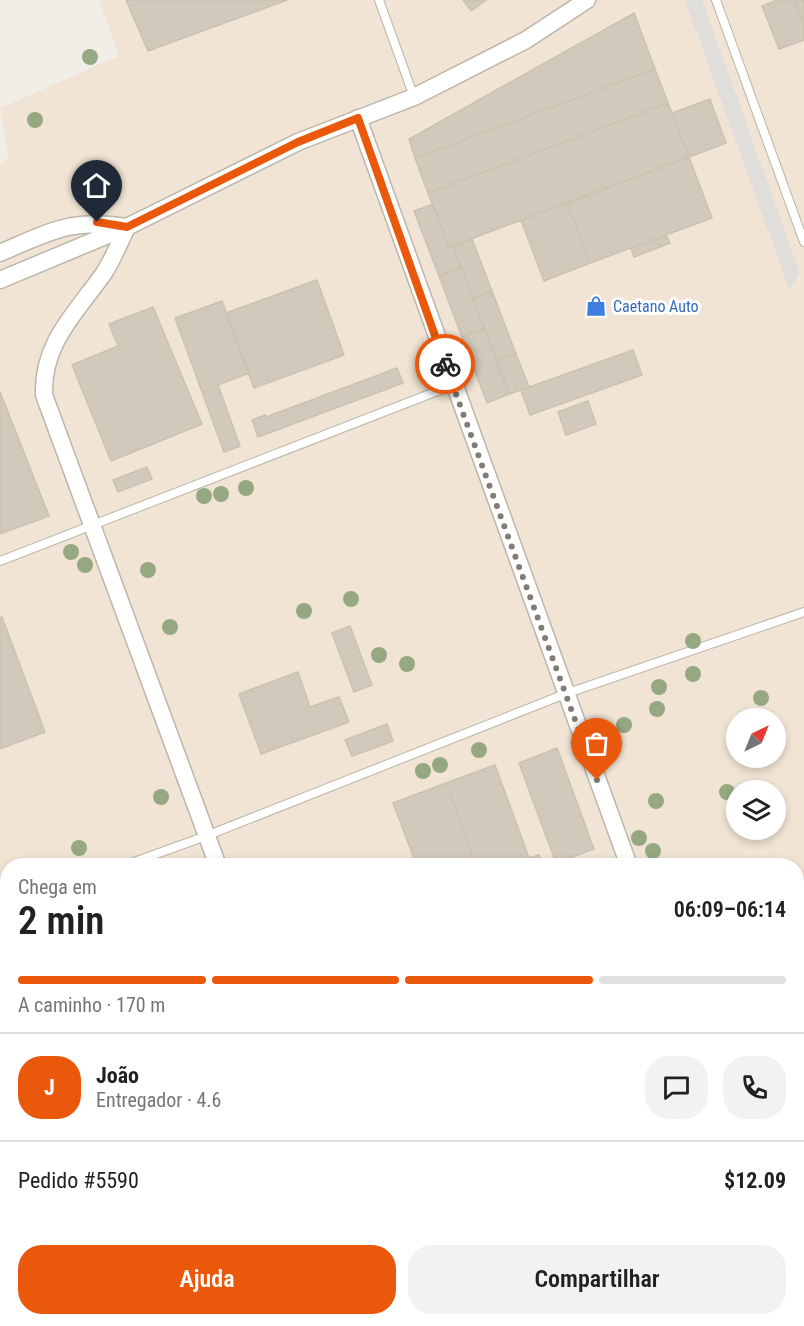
<!DOCTYPE html>
<html lang="pt">
<meta charset="utf-8">
<style>
body{margin:0;font-family:"Roboto Condensed",sans-serif;background:#f2f2f2;color:#202124;height:100vh;display:flex;flex-direction:column;font-size:22px;white-space:nowrap}
*{box-sizing:border-box;margin:0}
p{font-size:20px;color:#757577}
.icon{flex:none;width:33px;height:33px;fill:none;stroke:currentColor;stroke-width:2;stroke-linecap:round;stroke-linejoin:round}
.map{position:relative;flex:1;overflow:hidden}
.sheet{position:absolute;left:0px;top:858px;width:804px;height:468px;display:flex;flex-direction:column;background:#fff;border-radius:24px 24px 0 0;box-shadow:0 3px 9px #0003}
.sheet>*{flex:none}
.needle{width:39px;rotate:43deg}
.controls{position:absolute;left:726px;top:708px;display:grid;gap:12px}
.controls a{display:grid;place-items:center;width:60px;height:60px;border-radius:50%;background:#fff;box-shadow:0 3px 9px #0003;font-size:30px}
.pin{position:absolute;display:grid;place-items:center;width:51px;height:51px;color:#fff;margin:-62px -26px;border-radius:50% 50% 50% 0;rotate:-45deg;box-shadow:0 0 6px #0007}
.pin .icon{rotate:45deg}
.courier{position:absolute;display:grid;place-items:center;width:60px;height:60px;margin:-30px;border:4px solid #ea580c;border-radius:50%;background:#fff;color:#222;box-shadow:0 2px 8px #0007}
.overview em{font-style:normal;font-weight:600}
.overview div{display:flex;flex-direction:column-reverse}
.overview{display:flex;align-items:center;justify-content:space-between;height:102px;padding:0 18px}
h1{font-size:39px;font-weight:600;line-height:45px}
.bar{display:grid;grid-template-columns:repeat(4,1fr);gap:9px 6px;align-content:center;height:72px;padding:0 18px}
.bar i{height:8px;border-radius:4px;background:#e0e0e0}
.bar .current{background:#ea580c}
.bar p{grid-column:span 4}
.line{display:flex;align-items:center;gap:15px;padding:0 18px;border-top:2px solid #e0e0e0}
.line div{flex:1}
.round{display:grid;place-items:center;flex:none;width:63px;height:63px;border-radius:24px;background:#f2f2f2}
.button{display:flex;gap:12px;margin-top:auto;padding:12px 18px}
.button a{flex:1;height:69px;border-radius:24px;background:#ea580c;color:#fff;font-size:24px;font-weight:600;line-height:69px;text-align:center}
.button a+a{background:#f2f2f2;color:#202124}
.map>svg:first-child{display:block}
.commercial{fill:#f1e4d4;fill-rule:evenodd}
.parking{fill:#e0dedb}
.building{fill:#d2c9bd;stroke:#ccc1b1;stroke-width:1.5}
.lines{fill:none;stroke-linecap:round;stroke-linejoin:round}
.lane-casing{stroke:#bcb5aa;stroke-width:10}
.street-casing{stroke:#bcb5aa;stroke-width:19}
.lane{stroke:#fff;stroke-width:8}
.street{stroke:#fff;stroke-width:16}
.tree{fill:#95a882}
.done{stroke:#817c74;stroke-width:6;stroke-dasharray:0 10.8}
.route{stroke:#ea580c;stroke-width:8}
.labels{text-anchor:middle;stroke-width:6;stroke-linejoin:round;paint-order:stroke}
.shop-label{font-size:16px;fill:#366cbe;stroke:#fff;text-anchor:start}
</style>
<div class="map">
<svg width="804" height="1326" viewBox="0 0 804 1326">
<rect width="100%" height="100%" fill="#f1eee7"/>
<path class="commercial" d="M99 0H804V1257L797 1258 796 866H8V1318H410L413 1326H0V163L9 159 0 108 119 56ZM736 718H776V758H736ZM736 790H776V830H736Z"/>
<path class="parking" d="M685 0H702L800 273 789 289Z"/>
<path class="building" d="M126 0H287L148 51Z
M463 0H486L471 11Z
M777 0H794L804 25V40L779 49 762 6Z
M794 0H804V25Z
M634 13 655 69 415 158 409 139Z
M655 69 668 103 428 193 415 158Z
M710 99 726 143 689 157 672 113Z
M668 103 689 157 449 247 428 193Z
M689 157 712 218 590 263 567 203Z
M567 203 590 263 544 281 521 220Z
M433 204 449 247 453 246 461 267 439 276 414 211Z
M666 235 670 243 634 257 631 248Z
M472 239 492 291 473 299 453 246Z
M461 267 484 328 462 337 439 276Z
M317 280 344 355 254 388 226 313Z
M492 291 516 354 497 361 473 299Z
M222 301 249 373 218 385 240 446 224 452 175 318Z
M153 307 202 424 111 461 72 365 118 346 109 324Z
M484 328 509 394 487 403 462 337Z
M633 350 642 375 530 415 521 390Z
M516 354 529 387 509 394 497 361Z
M397 368 403 383 258 437 252 420 265 415 266 417Z
M0 392 49 516 0 534Z
M588 401 596 424 566 435 558 412Z
M147 467 152 479 118 492 113 480Z
M2 617 45 732 0 749V618Z
M350 626 372 685 354 692 332 633Z
M298 672 310 707 339 697 349 722 261 754 239 694Z
M387 724 393 741 352 756 345 740Z
M557 748 594 849 556 863 519 763Z
M495 765 529 858 532 866H476L446 783Z
M446 783 476 866H417L393 803Z
M539 855 543 866H532L529 858Z
M8 1084V1103L1 1087Z
M8 1104V1201L0 1181V1107Z
M12 1318H257L259 1325 15 1326Z
M257 1318H277L259 1325Z"/>
<g class="lines">
<g class="lane-casing">
<path id="lane" d="M379 0 414 97
M716 0 804 242
M0 561 453 385
M123 866 206 836 565 694 804 612
M0 910 8 907
M2 1256 8 1255"/>
</g>
<g class="street-casing">
<path id="street" d="M358 118 629 866
M127 227C120 242 113 259 104 273 76 313 42 343 44 395L218 866
M0 253C49 232 71 218 126 227
M0 280 127 227 298 142 414 97 526 40 587 0
M796 1295 804 1310
M390 1318 392 1326"/>
</g>
<use href="#lane" class="lane"/>
<use href="#street" class="street"/>
</g>
<g class="tree">
<circle cx="90" cy="57" r="8"/>
<circle cx="35" cy="120" r="8"/>
<circle cx="246" cy="488" r="8"/>
<circle cx="221" cy="494" r="8"/>
<circle cx="204" cy="496" r="8"/>
<circle cx="71" cy="552" r="8"/>
<circle cx="85" cy="565" r="8"/>
<circle cx="148" cy="570" r="8"/>
<circle cx="351" cy="599" r="8"/>
<circle cx="304" cy="611" r="8"/>
<circle cx="170" cy="627" r="8"/>
<circle cx="693" cy="641" r="8"/>
<circle cx="379" cy="655" r="8"/>
<circle cx="407" cy="664" r="8"/>
<circle cx="693" cy="674" r="8"/>
<circle cx="659" cy="687" r="8"/>
<circle cx="761" cy="698" r="8"/>
<circle cx="657" cy="709" r="8"/>
<circle cx="624" cy="725" r="8"/>
<circle cx="479" cy="750" r="8"/>
<circle cx="440" cy="765" r="8"/>
<circle cx="423" cy="771" r="8"/>
<circle cx="727" cy="792" r="8"/>
<circle cx="161" cy="797" r="8"/>
<circle cx="656" cy="801" r="8"/>
<circle cx="639" cy="838" r="8"/>
<circle cx="79" cy="848" r="8"/>
<circle cx="653" cy="851" r="8"/>
</g>
<g class="lines">
<path class="done" d="M445 364 597 780"/>
<path class="route" d="M97 222 127 227 298 142 358 118 445 364"/>
</g>
<defs>
<g id="shop-bare" transform="scale(1.62)"><path d="M-5-2.5h2.3a2.7 3.5 0 0 1 5.4 0H5L5.5 6h-11ZM-1.5-2.5h3a1.5 2.3 0 0 0-3 0Z" fill="#3f7fe0" stroke="#fff" stroke-width="2.5" paint-order="stroke"/></g>
</defs>
<g fill-rule="evenodd">
<use href="#shop-bare" x="596" y="306"/>
</g>
<g class="labels">
<g class="shop-label">
<text x="613" y="312">Caetano Auto</text>
</g>
</g>
</svg>
<div class="controls">
<a><svg class="needle" viewBox="-14 -14 28 28"><path d="M0-13l5 13h-10z" fill="#e53935"/><path d="M0 13l5-13h-10z" fill="#757577"/></svg></a>
<a><svg class="icon" aria-label="layers" viewBox="0 0 24 24"><path d="M12 4l9 5-9 5-9-5zM3 14l9 5 9-5"/></svg></a>
</div>
<div class="pin" style="left:597px;top:780px;background:#ea580c"><svg class="icon" aria-label="bag" viewBox="0 0 24 24"><path d="M5 8h14l-1 12H6zM9 8a3 3 0 0 1 6 0"/></svg></div>
<div class="pin" style="left:97px;top:222px;background:#1f2937"><svg class="icon" aria-label="home" viewBox="0 0 24 24"><path d="M3 11l9-7 9 7M6 9v11h12V9"/></svg></div>
<div class="courier" style="left:445px;top:364px"><svg class="icon" aria-label="bike" viewBox="0 0 24 24"><circle cx="6" cy="16" r="4"/><circle cx="18" cy="16" r="4"/><path d="M6 16l4-8h5l3 8M10 8l3 8H6M13 5h3"/></svg></div>
<section class="sheet">
<div class="overview"><div><h1>2 min</h1><p>Chega em</p></div><em>06:09–06:14</em></div>
<div class="bar"><i class="current"></i><i class="current"></i><i class="current"></i><i></i><p>A caminho · 170 m</p></div>
<div class="line" style="height:108px"><b class="round" style="background:#ea580c;color:#fff">J</b><div><b>João</b><p>Entregador · 4.6</p></div><a class="round"><svg class="icon" aria-label="chat" viewBox="0 0 24 24"><path d="M4 5h16v11H9l-5 4z"/></svg></a><a class="round"><svg class="icon" aria-label="phone" viewBox="0 0 24 24"><path d="M5 4h4l2 5-3 2q2 4 5 5l2-3 5 2v4C11 20 4 13 5 4z"/></svg></a></div>
<div class="line" style="height:78px"><div>Pedido #5590</div><b>$12.09</b></div>
<div class="button"><a>Ajuda</a><a>Compartilhar</a></div>
</section>
</div>
